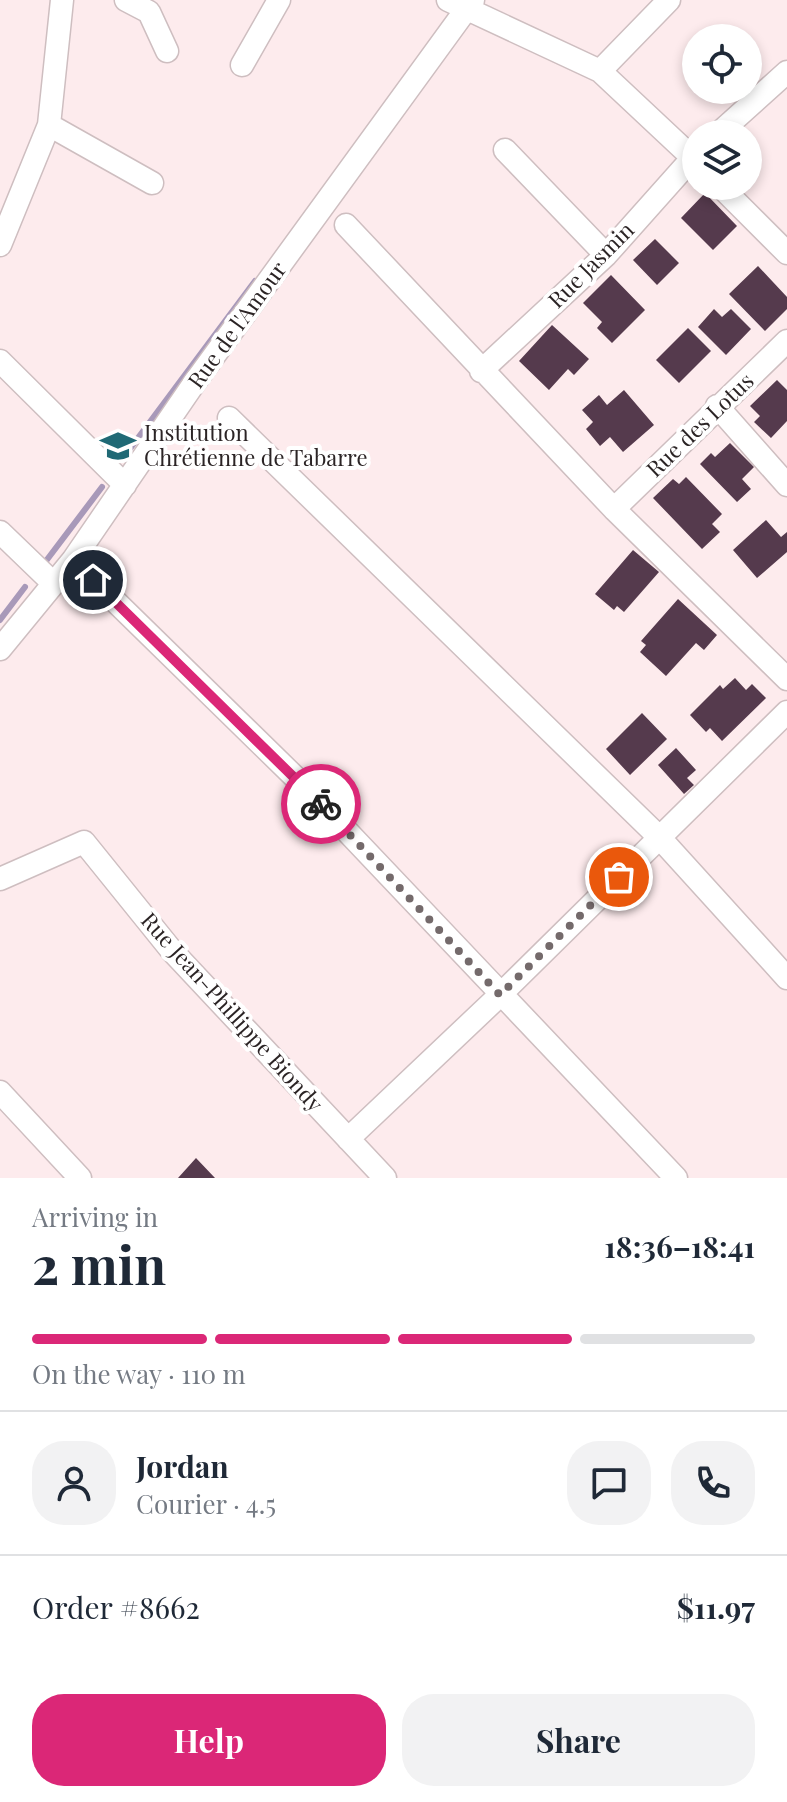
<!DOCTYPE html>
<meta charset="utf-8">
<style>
body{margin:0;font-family:"Playfair Display",serif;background:#f2f2f3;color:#1f2937;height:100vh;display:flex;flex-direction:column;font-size:30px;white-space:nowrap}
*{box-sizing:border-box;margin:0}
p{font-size:26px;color:#747a83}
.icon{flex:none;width:44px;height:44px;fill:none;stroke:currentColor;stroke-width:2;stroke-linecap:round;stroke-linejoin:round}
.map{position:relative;height:1178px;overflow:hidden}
.drawer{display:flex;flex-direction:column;background:#fff;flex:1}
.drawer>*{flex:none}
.tools{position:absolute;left:682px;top:24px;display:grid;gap:16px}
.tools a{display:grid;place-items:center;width:80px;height:80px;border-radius:50%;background:#fff;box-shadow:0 4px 12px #0003;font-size:40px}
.pin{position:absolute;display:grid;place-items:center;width:68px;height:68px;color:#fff;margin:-34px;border:4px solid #fff;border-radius:50%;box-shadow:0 2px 8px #0007}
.courier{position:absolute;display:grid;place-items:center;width:80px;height:80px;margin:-40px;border:6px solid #db2777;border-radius:50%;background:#fff;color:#222;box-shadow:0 2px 10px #0007}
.head em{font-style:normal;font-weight:700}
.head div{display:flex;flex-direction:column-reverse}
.head{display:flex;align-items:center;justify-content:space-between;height:136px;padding:0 32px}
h1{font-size:52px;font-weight:700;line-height:60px}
.bar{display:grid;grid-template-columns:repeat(4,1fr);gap:12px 8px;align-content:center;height:96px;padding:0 32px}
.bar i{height:10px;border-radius:6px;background:#e0e1e3}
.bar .active{background:#db2777}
.bar p{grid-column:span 4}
.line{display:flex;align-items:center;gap:20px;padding:0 32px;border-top:2px solid #e0e1e3}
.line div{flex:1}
.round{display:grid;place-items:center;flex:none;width:84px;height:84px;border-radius:32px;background:#f2f2f3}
.button{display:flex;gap:16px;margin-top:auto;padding:16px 32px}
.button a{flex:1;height:92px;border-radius:32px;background:#db2777;color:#fff;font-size:32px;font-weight:700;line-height:92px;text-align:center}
.button a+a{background:#f2f2f3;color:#1f2937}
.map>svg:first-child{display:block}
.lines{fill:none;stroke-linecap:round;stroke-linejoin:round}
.stream{stroke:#a899b9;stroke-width:6}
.building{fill:#553a4d}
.minor-casing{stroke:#cebec0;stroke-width:25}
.minor{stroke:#fff;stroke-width:22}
.done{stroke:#746a6b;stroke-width:8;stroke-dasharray:0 14.4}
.route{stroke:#db2777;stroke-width:10}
.labels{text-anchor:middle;stroke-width:8;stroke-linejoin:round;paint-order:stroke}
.street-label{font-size:22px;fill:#2b2425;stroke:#fff}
.poi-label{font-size:22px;fill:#2b2425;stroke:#fff;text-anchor:start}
</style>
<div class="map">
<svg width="787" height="1178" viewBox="0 0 787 1178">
<rect width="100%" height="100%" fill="#fdebed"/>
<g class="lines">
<path class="stream" d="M126 454 255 281
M46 561 102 487
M0 620 25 587"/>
</g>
<path class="building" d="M705 193 737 226 713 250 681 218Z
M655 239 679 263 657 285 633 260Z
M758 266 787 297V309L765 331 729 294Z
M611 275 645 310 612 343 597 328 602 322 583 303Z
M714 309 722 317 731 309 751 329 726 355 698 327Z
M552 325 589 359 574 375 568 369 549 390 519 361Z
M688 328 711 351 679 383 656 360Z
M777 380 787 390V421L771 438 754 422 760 416 750 406Z
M624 390 654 425 623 452 610 437 600 446 586 429 593 422 582 410 599 395 607 405Z
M730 443 754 467 742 479 751 489 737 502 700 464 711 453 715 457Z
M686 477 722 514 712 524 720 532 702 549 653 498 673 479 679 484Z
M766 520 781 537 787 532V552L757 578 733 550Z
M633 550 659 572 624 612 617 606 614 610 595 594Z
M678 599 717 635 704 650 696 643 666 676 640 652 646 645 641 641Z
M735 678 746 690 752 684 766 698 722 741 710 728 706 732 690 715 720 685 723 689Z
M642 713 667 739 630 775 606 749Z
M676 748 696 770 687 778 694 785 684 794 658 765Z
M196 1158 215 1178H178Z"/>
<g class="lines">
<g class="minor-casing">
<path id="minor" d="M126 0 149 12 167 51
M448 0 600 71 696 161
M242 65 279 0
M600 71 669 0
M49 125 152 183
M718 134 787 72
M505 150 606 255
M720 186 787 253
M346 225 614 509 787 679
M0 245 49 125 62 0
M0 361 125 485
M481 371 606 255 696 154
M717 406 787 485
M229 418 659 837 787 978
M614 509 787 341
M0 532 53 583
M73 560 304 786 676 1178
M0 649 73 560 195 382 473 0
M0 879 84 842 172 951 385 1178
M0 1092 80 1178
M348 1139 500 995 787 712"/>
</g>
<use href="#minor" class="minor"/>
</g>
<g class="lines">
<path class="done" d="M321 804 500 995 619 877"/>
<path class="route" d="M93 580 321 804"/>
</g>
<defs>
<g id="school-bare" transform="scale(2.76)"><path d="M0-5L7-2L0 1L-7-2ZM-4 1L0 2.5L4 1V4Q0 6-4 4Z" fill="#206975" stroke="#fff" stroke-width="2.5" paint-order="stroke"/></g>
</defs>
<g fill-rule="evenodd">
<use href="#school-bare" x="118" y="446"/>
</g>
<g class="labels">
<g class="street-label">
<text transform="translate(591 265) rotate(-45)" y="8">Rue Jasmin</text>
<text transform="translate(237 325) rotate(-54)" y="8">Rue de l'Amour</text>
<text transform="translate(700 425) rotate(-44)" y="8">Rue des Lotus</text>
<text transform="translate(232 1012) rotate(48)" y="8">Rue Jean-Phillippe Biondy</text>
</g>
<g class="poi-label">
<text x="144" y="441">Institution<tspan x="144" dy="25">Chrétienne de Tabarre</tspan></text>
</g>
</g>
</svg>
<div class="tools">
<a><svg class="icon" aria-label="locate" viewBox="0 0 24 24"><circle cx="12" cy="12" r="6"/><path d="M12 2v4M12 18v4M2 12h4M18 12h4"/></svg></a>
<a><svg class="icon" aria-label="layers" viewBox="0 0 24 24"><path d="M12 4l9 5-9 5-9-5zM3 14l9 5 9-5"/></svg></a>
</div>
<div class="pin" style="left:619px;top:877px;background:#ea580c"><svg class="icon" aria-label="bag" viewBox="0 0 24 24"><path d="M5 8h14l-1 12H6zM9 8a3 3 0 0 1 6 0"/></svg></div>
<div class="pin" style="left:93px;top:580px;background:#1f2937"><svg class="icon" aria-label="home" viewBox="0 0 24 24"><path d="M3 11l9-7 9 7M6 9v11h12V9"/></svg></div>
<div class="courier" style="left:321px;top:804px"><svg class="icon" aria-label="bike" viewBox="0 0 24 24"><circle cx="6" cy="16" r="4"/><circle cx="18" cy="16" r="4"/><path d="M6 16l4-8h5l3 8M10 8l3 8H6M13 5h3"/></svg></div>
</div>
<section class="drawer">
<div class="head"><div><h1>2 min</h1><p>Arriving in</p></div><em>18:36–18:41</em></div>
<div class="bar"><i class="active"></i><i class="active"></i><i class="active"></i><i></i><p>On the way · 110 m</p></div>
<div class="line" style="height:144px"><a class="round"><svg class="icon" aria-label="person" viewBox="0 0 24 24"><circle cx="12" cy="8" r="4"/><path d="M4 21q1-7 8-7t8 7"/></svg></a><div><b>Jordan</b><p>Courier · 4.5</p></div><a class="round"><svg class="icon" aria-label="chat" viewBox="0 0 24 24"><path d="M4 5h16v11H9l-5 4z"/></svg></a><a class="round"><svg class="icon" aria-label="phone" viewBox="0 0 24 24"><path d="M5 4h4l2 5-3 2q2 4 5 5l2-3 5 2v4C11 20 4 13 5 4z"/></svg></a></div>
<div class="line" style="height:104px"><div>Order #8662</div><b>$11.97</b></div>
<div class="button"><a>Help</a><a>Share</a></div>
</section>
